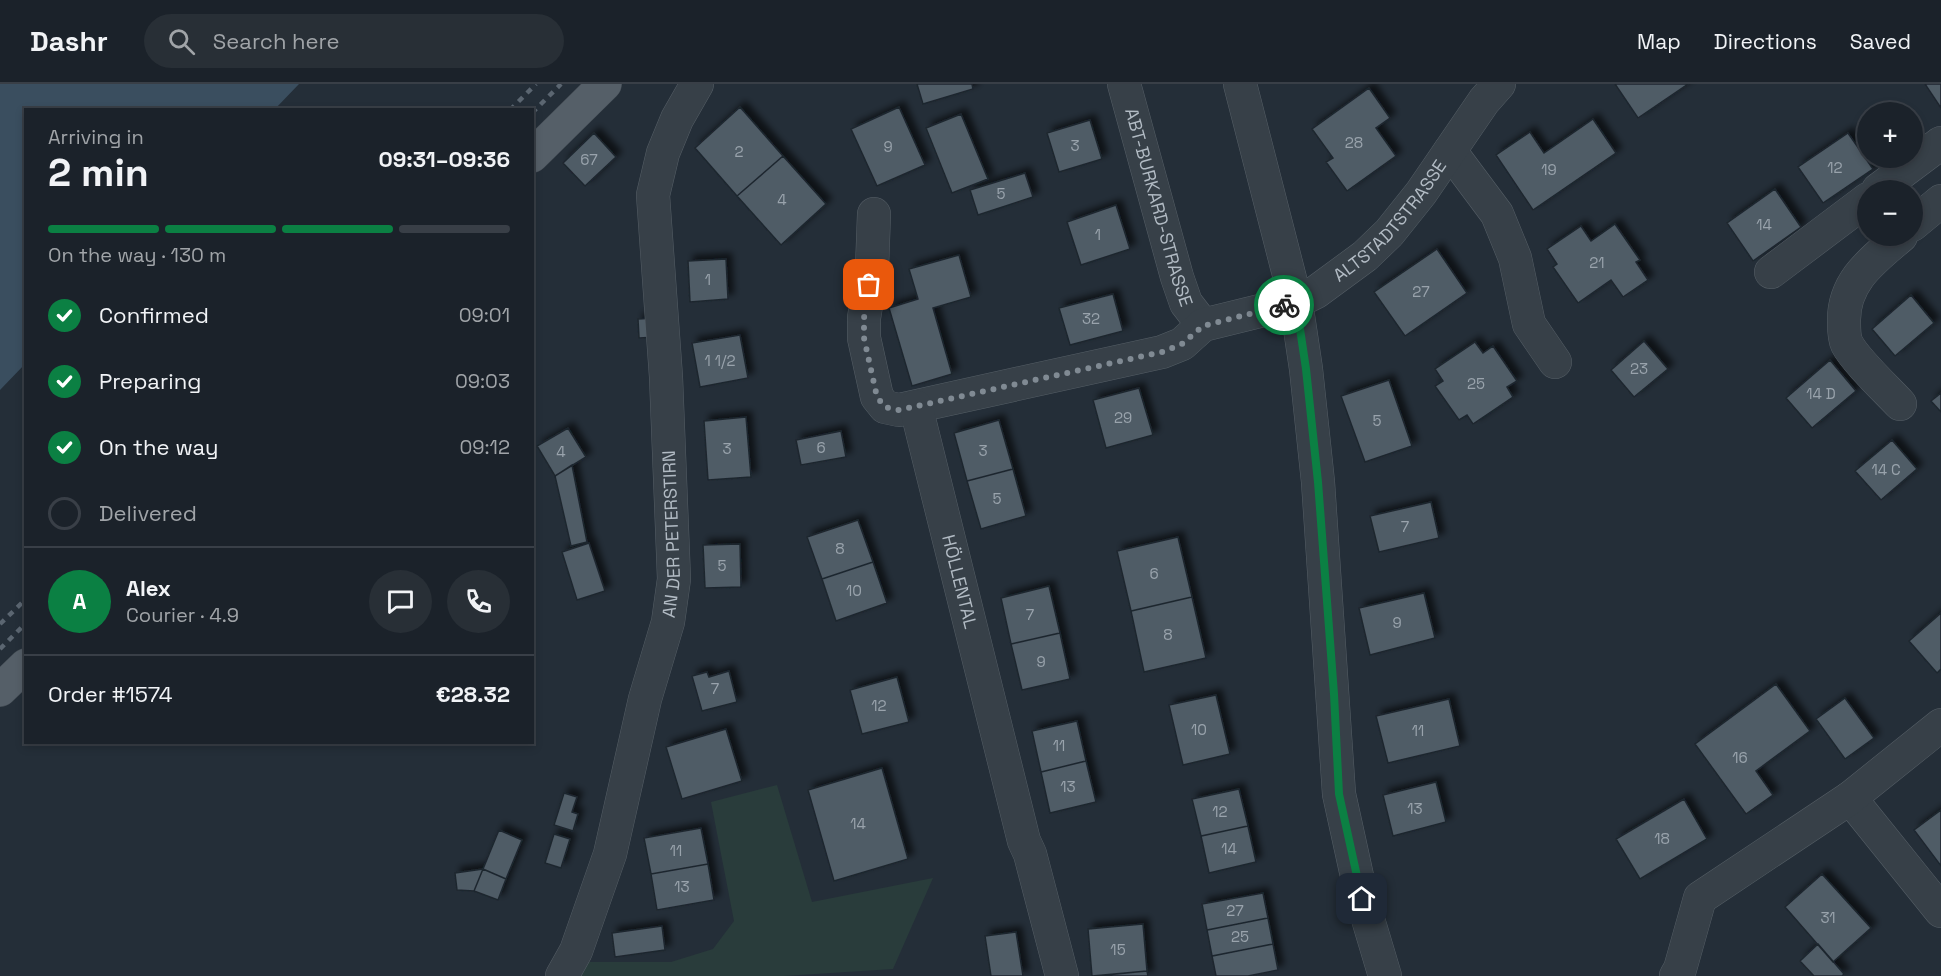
<!DOCTYPE html>
<meta charset="utf-8">
<style>
body{margin:0;font-family:"Space Grotesk",sans-serif;background:#282f36;color:#f1f3f6;height:100vh;display:flex;flex-direction:column;font-size:22px;white-space:nowrap}
*{box-sizing:border-box;margin:0}
p{font-size:20px;color:#a0a4a8}
.icon{flex:none;width:33px;height:33px;fill:none;stroke:currentColor;stroke-width:2;stroke-linecap:round;stroke-linejoin:round}
.map{position:relative;flex:1;overflow:hidden}
.side{position:absolute;left:24px;top:24px;width:510px;height:636px;display:flex;flex-direction:column;background:#1b222a;border-radius:0px;box-shadow:0 3px 9px #0003,0 0 0 2px #393f47}
.side>*{flex:none}
.tools{position:absolute;left:1857px;top:18px;display:grid;gap:12px}
.tools a{display:grid;place-items:center;width:66px;height:66px;border-radius:50%;background:#1b222a;box-shadow:0 3px 9px #0003,0 0 0 2px #393f47;font-size:30px}
.pin{position:absolute;display:grid;place-items:center;width:51px;height:51px;color:#fff;margin:-26px;border-radius:12px;box-shadow:0 3px 9px #0006}
.courier{position:absolute;display:grid;place-items:center;width:60px;height:60px;margin:-30px;border:4px solid #0b8043;border-radius:50%;background:#fff;color:#222;box-shadow:0 2px 8px #0007}
.overview em{font-style:normal;font-weight:600}
.overview div{display:flex;flex-direction:column-reverse}
.overview{display:flex;align-items:center;justify-content:space-between;height:102px;padding:0 24px}
h1{font-size:39px;font-weight:600;line-height:45px}
.bar{display:grid;grid-template-columns:repeat(4,1fr);gap:9px 6px;align-content:center;height:72px;padding:0 24px}
.bar i{height:8px;border-radius:4px;background:#393f47}
.bar .active{background:#0b8043}
.bar p{grid-column:span 4}
.line{display:flex;align-items:center;gap:15px;padding:0 24px;border-top:2px solid #393f47}
.line div{flex:1}
.round{display:grid;place-items:center;flex:none;width:63px;height:63px;border-radius:32px;background:#282f36}
ol{padding:0 24px;list-style:none}
li{display:flex;align-items:center;gap:18px;height:66px}
li p{margin-inline-start:auto}
li .icon{padding:6px;border-radius:50%;background:#0b8043;color:#fff;stroke-width:4}
li:last-child{color:#a0a4a8}
li i{width:33px;height:33px;border:3px solid #393f47;border-radius:50%}
header{display:flex;align-items:center;gap:36px;box-sizing:border-box;height:84px;padding:0 30px;background:#1b222a;border-bottom:2px solid #393f47}
header strong{font-size:28px}
nav{display:flex;gap:33px;margin-inline-start:auto;font-size:21px}
.search{width:420px;height:54px;background:#282f36;display:flex;align-items:center;gap:15px;box-sizing:border-box;padding:0 21px;border-radius:33px;color:#a0a4a8;font-size:22px}
.map>svg:first-child{display:block}
.green{fill:#293c3b}
.water{fill:#3a4e5f}
.building{fill:#4f5b66;stroke:#1e272f;stroke-width:1.5;filter:url(#shadow)}
.lines{fill:none;stroke-linecap:round;stroke-linejoin:round}
.minor-casing{stroke:#555e66;stroke-width:34}
.major-casing{stroke:#404951;stroke-width:34}
.minor{stroke:#374048;stroke-width:33}
.major{stroke:#555f68;stroke-width:33}
.rail{stroke:#5b6671;stroke-width:4.5;stroke-dasharray:6 6;stroke-linecap:butt}
.done{stroke:#808a93;stroke-width:6;stroke-dasharray:0 10.8}
.route{stroke:#0b8043;stroke-width:8}
.labels{text-anchor:middle;stroke-width:4.5;stroke-linejoin:round;paint-order:stroke}
.number-label{font-size:15px;fill:#99a3ac}
.street-label{font-size:18px;fill:#b2bbc4;stroke:#1c252d}
</style>
<header>
<strong>Dashr</strong>
<div class="search"><svg class="icon" aria-label="search" viewBox="0 0 24 24"><circle cx="10" cy="10" r="6"/><path d="M15 15l6 6"/></svg>Search here</div>
<nav><a>Map</a><a>Directions</a><a>Saved</a></nav>
</header>
<div class="map">
<svg width="1941" height="892" viewBox="0 0 1941 892">
<defs>
<filter id="shadow"><feDropShadow dx="5.5" dy="-5.5" stdDeviation="3" flood-color="#0009"/></filter>
</defs>
<rect width="100%" height="100%" fill="#242e38"/>
<path class="green" d="M777 701 812 818 933 794 893 885 784 892H573L581 878H671L713 865 734 837 711 718Z"/>
<path class="water" d="M0 0H299L275 25 26 26 25 280 0 306Z"/>
<path class="building" d="M917 0H972L973 5 923 20Z
M1615 0H1688L1638 34Z
M1925 0H1941V24Z
M1369 4 1390 34 1376 44 1396 72 1347 107 1326 78 1333 74 1312 45Z
M740 23 783 72 737 112 695 64Z
M899 23 925 81 877 102 851 45Z
M961 30 988 95 952 109 926 44Z
M1593 35 1616 69 1533 126 1496 71 1530 48 1544 69Z
M1090 36 1102 75 1059 88 1047 49Z
M594 49 616 73 585 102 563 79Z
M1848 49 1873 85 1823 119 1798 83Z
M783 72 826 120 781 161 737 112Z
M1025 89 1033 113 978 131 970 106Z
M1775 105 1801 143 1753 177 1727 139Z
M1116 121 1130 165 1081 181 1067 138Z
M1615 140 1640 176 1636 178 1648 196 1623 213 1611 196 1578 219 1553 183 1557 180 1547 165 1581 142 1591 157Z
M1437 165 1467 209 1405 252 1374 208Z
M959 171 971 213 933 224 952 290 912 302 889 224 918 215 909 185Z
M726 175 728 215 690 218 688 177Z
M1113 210 1123 247 1070 261 1059 224Z
M1911 211 1934 239 1895 272 1872 245Z
M655 234 657 253 639 254 638 235Z
M740 251 748 294 700 303 692 259Z
M1644 257 1668 285 1634 313 1611 286Z
M1475 258 1483 269 1493 262 1517 297 1507 303 1513 313 1473 340 1467 331 1459 336 1435 302 1443 297 1435 285Z
M1830 276 1856 307 1812 344 1786 314Z
M1389 296 1412 362 1365 378 1341 312Z
M1139 304 1153 351 1106 364 1093 316Z
M1941 309V328L1931 317Z
M746 333 751 393 708 396 704 337Z
M999 336 1013 385 967 397 954 349Z
M568 344 586 373 555 392 537 362Z
M841 347 846 373 801 381 796 356Z
M1892 356 1917 385 1881 416 1855 387Z
M572 381 587 458 571 462 555 392Z
M1013 385 1026 432 981 445 967 397Z
M1431 418 1439 454 1379 468 1370 432Z
M858 436 873 478 822 495 807 453Z
M1178 453 1192 513 1131 527 1117 467Z
M589 459 605 507 577 516 562 468Z
M740 460 741 503 705 504 703 461Z
M873 478 887 519 836 537 822 495Z
M1049 502 1060 549 1011 560 1001 514Z
M1424 509 1435 554 1370 571 1359 524Z
M1192 513 1206 574 1144 588 1131 527Z
M1941 529V585L1937 589 1909 557Z
M1060 549 1070 595 1022 606 1011 560Z
M729 587 737 618 702 627 692 592 707 588 709 593Z
M897 593 909 638 862 650 850 606Z
M1776 600 1810 647 1756 687 1773 711 1746 730 1695 660Z
M1216 611 1230 670 1183 681 1169 621Z
M1845 614 1874 654 1845 675 1816 635Z
M1449 615 1460 662 1388 679 1376 632Z
M1077 637 1086 677 1041 688 1032 647Z
M726 645 742 697 682 715 666 663Z
M1086 677 1096 718 1050 729 1041 688Z
M882 684 908 775 834 797 808 706Z
M1436 698 1446 738 1393 752 1383 711Z
M1239 705 1248 742 1201 752 1192 715Z
M564 709 577 713 572 728 578 730 573 747 554 741Z
M1684 715 1707 755 1640 795 1616 755Z
M1941 726V782L1914 746Z
M1248 742 1256 778 1209 789 1201 752Z
M701 744 708 780 651 790 644 754Z
M499 746 522 756 506 795 483 785Z
M554 750 570 755 561 784 545 779Z
M708 780 714 816 657 826 651 790Z
M483 785 506 795 498 816 474 807Z
M483 785 474 807 457 806 455 789Z
M1822 790 1871 844 1833 878 1785 823Z
M1263 809 1268 834 1207 846 1202 820Z
M1268 834 1273 860 1212 872 1207 846Z
M1143 840 1147 887 1092 892 1088 845Z
M662 842 665 866 615 873 612 849Z
M1016 848 1023 892H991L985 852Z
M1273 860 1278 886 1248 892H1216L1212 872Z
M1818 860 1844 890 1842 892H1814L1800 877Z
M1147 887 1148 892H1096Z"/>
<g class="lines">
<g class="minor-casing">
<g id="minor">
<path id="s1" d="M1124 0 1177 193 1186 219 1203 241"/>
<path d="M1240 0 1296 218 1306 285 1318 398 1339 710 1362 815 1385 892"/>
<path d="M1450 67 1497 130 1515 174 1529 240 1555 278"/>
<path d="M1878 106 1941 59"/>
<path id="s2" d="M874 130 872 184 864 234V254L877 313 885 323 899 326 1162 268 1182 260 1203 241 1296 218 1316 208 1365 172 1389 149 1421 109 1484 17 1499 0"/>
<path d="M1912 141 1941 117"/>
<path d="M1771 188 1868 115"/>
<path d="M1900 320C1887 306 1855 276 1847 260 1844 254 1844 245 1844 238 1843 197 1873 176 1901 152"/>
<path id="s3" d="M916 323 1024 757 1030 770 1062 892"/>
<path d="M1850 714 1941 827"/>
<path id="s4" d="M562 892 576 867 610 770 645 615 668 538 674 495 666 293 653 111 663 69 677 35 697 0"/>
<path d="M1676 892 1680 885 1700 814 1850 714 1941 641"/>
</g>
</g>
<g class="major-casing">
<path id="major" d="M532 72 605 0
M0 606 26 581"/>
</g>
<use href="#minor" class="minor"/>
<use href="#major" class="major"/>
<path class="rail" d="M510 26 536 0
M532 29 561 0
M0 540 26 515
M0 565 26 539"/>
</g>
<g class="lines">
<path class="done" d="M869 201 864 234V254L877 313 885 323 899 326 1162 268 1182 260 1203 242 1284 221"/>
<path class="route" d="M1284 221 1296 218 1306 285 1318 398 1334 610 1339 710 1362 815"/>
</g>
<g class="labels">
<g class="number-label">
<text x="1354" y="64">28</text>
<text x="1075" y="67">3</text>
<text x="888" y="68">9</text>
<text x="739" y="73">2</text>
<text x="589" y="81">67</text>
<text x="1835" y="89">12</text>
<text x="1549" y="91">19</text>
<text x="1001" y="115">5</text>
<text x="782" y="121">4</text>
<text x="1764" y="146">14</text>
<text x="1098" y="156">1</text>
<text x="1597" y="184">21</text>
<text x="708" y="201">1</text>
<text x="1421" y="213">27</text>
<text x="1091" y="240">32</text>
<text x="720" y="282">1 1/2</text>
<text x="1639" y="290">23</text>
<text x="1476" y="305">25</text>
<text x="1821" y="315">14 D</text>
<text x="1123" y="339">29</text>
<text x="1377" y="342">5</text>
<text x="821" y="369">6</text>
<text x="727" y="370">3</text>
<text x="983" y="372">3</text>
<text x="561" y="373">4</text>
<text x="1886" y="391">14 C</text>
<text x="997" y="420">5</text>
<text x="1405" y="448">7</text>
<text x="840" y="470">8</text>
<text x="722" y="487">5</text>
<text x="1154" y="495">6</text>
<text x="854" y="512">10</text>
<text x="1030" y="536">7</text>
<text x="1397" y="544">9</text>
<text x="1168" y="556">8</text>
<text x="1041" y="583">9</text>
<text x="715" y="610">7</text>
<text x="879" y="627">12</text>
<text x="1199" y="651">10</text>
<text x="1418" y="652">11</text>
<text x="1059" y="667">11</text>
<text x="1740" y="679">16</text>
<text x="1068" y="708">13</text>
<text x="1415" y="730">13</text>
<text x="1220" y="733">12</text>
<text x="858" y="745">14</text>
<text x="1662" y="760">18</text>
<text x="1229" y="770">14</text>
<text x="676" y="772">11</text>
<text x="682" y="808">13</text>
<text x="1235" y="832">27</text>
<text x="1828" y="839">31</text>
<text x="1240" y="858">25</text>
<text x="1118" y="871">15</text>
</g>
<g class="street-label">
<text dy="6" stroke="none"><textPath href="#s1" startOffset="128">ABT-BURKARD-STRASSE</textPath></text>
<text dy="6" stroke="none"><textPath href="#s2" startOffset="753">ALTSTADTSTRASSE</textPath></text>
<text dy="6" stroke="none"><textPath href="#s4" startOffset="459">AN DER PETERSTIRN</textPath></text>
<text dy="6" stroke="none"><textPath href="#s3" startOffset="180">HÖLLENTAL</textPath></text>
</g>
</g>
</svg>
<div class="tools">
<a>+</a>
<a>−</a>
</div>
<div class="pin" style="left:869px;top:201px;background:#ea580c"><svg class="icon" aria-label="bag" viewBox="0 0 24 24"><path d="M5 8h14l-1 12H6zM9 8a3 3 0 0 1 6 0"/></svg></div>
<div class="pin" style="left:1362px;top:815px;background:#1f2937"><svg class="icon" aria-label="home" viewBox="0 0 24 24"><path d="M3 11l9-7 9 7M6 9v11h12V9"/></svg></div>
<div class="courier" style="left:1284px;top:221px"><svg class="icon" aria-label="bike" viewBox="0 0 24 24"><circle cx="6" cy="16" r="4"/><circle cx="18" cy="16" r="4"/><path d="M6 16l4-8h5l3 8M10 8l3 8H6M13 5h3"/></svg></div>
<section class="side">
<div class="overview"><div><h1>2 min</h1><p>Arriving in</p></div><em>09:31–09:36</em></div>
<div class="bar"><i class="active"></i><i class="active"></i><i class="active"></i><i></i><p>On the way · 130 m</p></div>
<ol>
<li><svg class="icon" aria-label="check" viewBox="0 0 24 24"><path d="M5 12l5 5 9-10"/></svg>Confirmed<p>09:01</p></li>
<li><svg class="icon" aria-label="check" viewBox="0 0 24 24"><path d="M5 12l5 5 9-10"/></svg>Preparing<p>09:03</p></li>
<li><svg class="icon" aria-label="check" viewBox="0 0 24 24"><path d="M5 12l5 5 9-10"/></svg>On the way<p>09:12</p></li>
<li><i></i>Delivered</li>
</ol>
<div class="line" style="height:108px"><b class="round" style="background:#0b8043;color:#fff">A</b><div><b>Alex</b><p>Courier · 4.9</p></div><a class="round"><svg class="icon" aria-label="chat" viewBox="0 0 24 24"><path d="M4 5h16v11H9l-5 4z"/></svg></a><a class="round"><svg class="icon" aria-label="phone" viewBox="0 0 24 24"><path d="M5 4h4l2 5-3 2q2 4 5 5l2-3 5 2v4C11 20 4 13 5 4z"/></svg></a></div>
<div class="line" style="height:78px"><div>Order #1574</div><b>€28.32</b></div>
</section>
</div>
